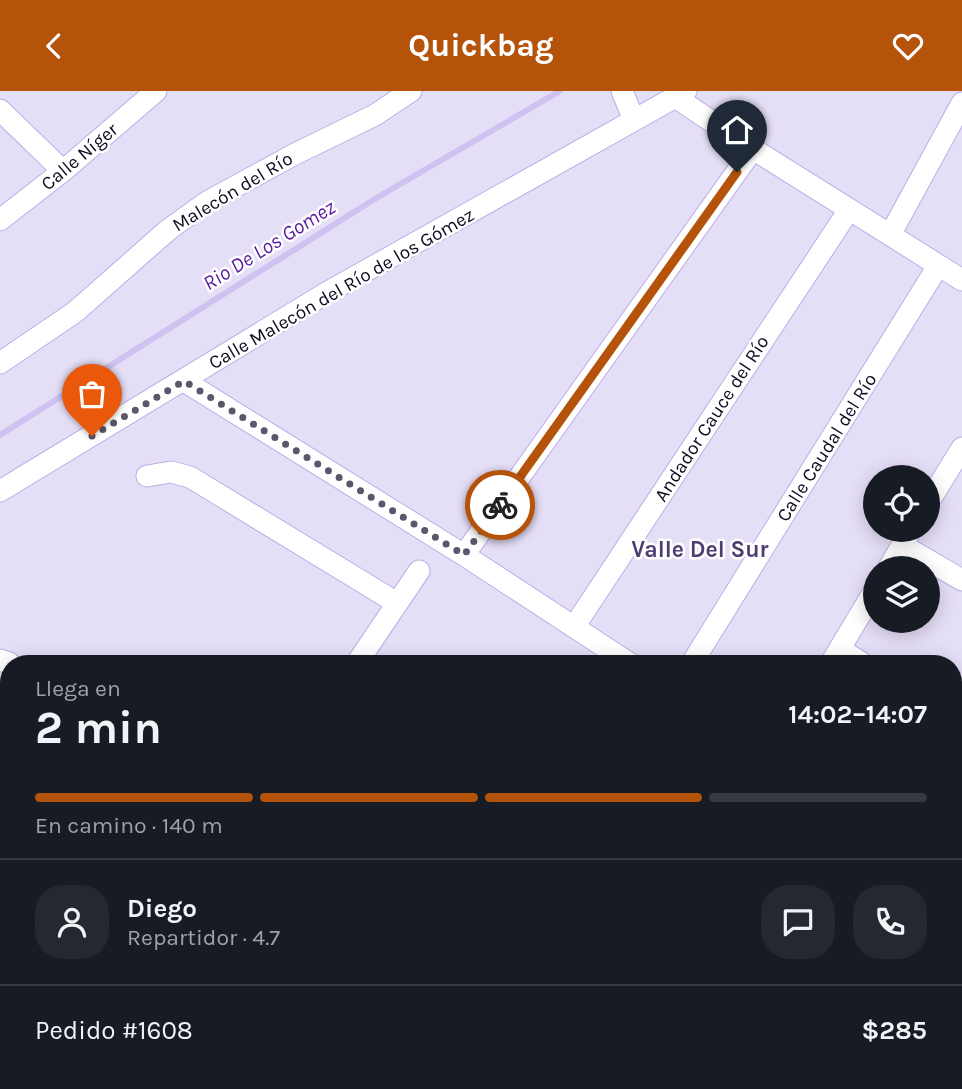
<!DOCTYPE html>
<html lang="es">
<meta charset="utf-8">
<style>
body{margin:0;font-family:Karla,sans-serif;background:#242831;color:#f1f3f6;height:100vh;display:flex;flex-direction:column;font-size:26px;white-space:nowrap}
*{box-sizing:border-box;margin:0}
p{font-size:23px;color:#9ea1a6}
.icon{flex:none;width:38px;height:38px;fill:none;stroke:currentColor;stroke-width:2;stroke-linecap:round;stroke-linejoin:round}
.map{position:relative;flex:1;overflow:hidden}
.sheet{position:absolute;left:0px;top:564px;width:962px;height:436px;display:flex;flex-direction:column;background:#171b24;border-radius:28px 28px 0 0;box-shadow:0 4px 18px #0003}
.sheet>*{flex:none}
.tools{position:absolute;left:863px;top:374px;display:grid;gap:14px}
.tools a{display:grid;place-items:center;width:77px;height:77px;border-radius:50%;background:#171b24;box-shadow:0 4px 18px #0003;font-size:35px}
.pin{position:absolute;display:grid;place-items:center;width:60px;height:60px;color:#fff;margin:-72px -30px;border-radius:50% 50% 50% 0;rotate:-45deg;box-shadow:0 0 7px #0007}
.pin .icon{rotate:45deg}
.courier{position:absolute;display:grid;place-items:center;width:70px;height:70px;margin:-35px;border:5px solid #b45309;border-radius:50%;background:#fff;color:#222;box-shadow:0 2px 9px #0007}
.headline em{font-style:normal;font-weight:700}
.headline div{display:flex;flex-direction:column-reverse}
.headline{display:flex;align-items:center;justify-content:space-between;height:119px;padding:0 35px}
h1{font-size:46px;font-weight:700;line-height:52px}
.bar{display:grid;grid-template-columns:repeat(4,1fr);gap:10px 7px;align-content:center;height:84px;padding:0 35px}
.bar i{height:9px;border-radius:5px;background:#363941}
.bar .active{background:#b45309}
.bar p{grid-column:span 4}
.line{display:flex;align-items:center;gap:18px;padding:0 35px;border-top:2px solid #363941}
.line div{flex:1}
.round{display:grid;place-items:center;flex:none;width:74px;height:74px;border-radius:28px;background:#242831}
header{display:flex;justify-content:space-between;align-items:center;height:91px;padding:0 35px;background:#b45309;color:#fff;font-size:32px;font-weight:700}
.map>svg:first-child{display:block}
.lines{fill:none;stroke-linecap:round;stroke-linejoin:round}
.stream{stroke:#cec2f0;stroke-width:6}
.river{stroke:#cec2f0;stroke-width:35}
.minor-casing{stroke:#bdade8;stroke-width:23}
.minor{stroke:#fff;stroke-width:21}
.done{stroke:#5c556b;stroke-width:7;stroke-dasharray:0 12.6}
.route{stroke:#b45309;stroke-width:9}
.labels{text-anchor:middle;stroke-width:5;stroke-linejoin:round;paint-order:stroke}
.street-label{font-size:19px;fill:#120b20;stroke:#fff}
.water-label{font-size:21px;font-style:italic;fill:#57199f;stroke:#fff}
.quarter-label{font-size:23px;font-weight:bold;fill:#4e3d70;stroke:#fff}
</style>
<header><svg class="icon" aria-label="back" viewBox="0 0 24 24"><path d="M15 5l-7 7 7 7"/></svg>Quickbag<svg class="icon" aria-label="heart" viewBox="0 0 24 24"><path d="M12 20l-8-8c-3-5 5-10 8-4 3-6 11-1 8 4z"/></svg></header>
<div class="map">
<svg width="962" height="998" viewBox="0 0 962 998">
<rect width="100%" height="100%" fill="#e5def7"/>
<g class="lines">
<path class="stream" d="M0 344 378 106 560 0"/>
<path class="river" d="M0 611 9 616
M664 990 677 998"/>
<g class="minor-casing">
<path id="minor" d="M622 0 634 29
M675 6 753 58 962 189
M0 19 63 80
M0 129 63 80 156 0
M890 144 962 12
M0 272 75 221 168 139 207 111 295 63 375 24 411 0
M184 290 464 464 629 572
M147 385 171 381 190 386 397 512
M0 400 328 201 686 0
M928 412 962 357
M902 454 962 489
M464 464 753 58
M888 478 911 439
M574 536 849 119
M840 558 862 572
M0 569 9 572
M357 572 419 480
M692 572 938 175
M831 572 875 499
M954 628 962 633
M954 775 962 780
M954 872 962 878
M736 990 748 998
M903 990 916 998"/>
</g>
<use href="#minor" class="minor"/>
</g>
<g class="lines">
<path class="done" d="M92 345 184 290 464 464 500 414"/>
<path class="route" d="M500 414 737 81"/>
</g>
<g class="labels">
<g class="street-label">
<text transform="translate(79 65) rotate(-40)" y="7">Calle Níger</text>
<text transform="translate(232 100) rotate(-31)" y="7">Malecón del Río</text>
<text transform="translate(341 197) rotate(-30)" y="7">Calle Malecón del Río de los Gómez</text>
<text transform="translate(711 327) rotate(-57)" y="7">Andador Cauce del Río</text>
<text transform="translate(826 356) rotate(-58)" y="7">Calle Caudal del Río</text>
</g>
<g class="water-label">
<text transform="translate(269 154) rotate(-32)" y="7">Rio De Los Gomez</text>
</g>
<g class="quarter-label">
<text x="700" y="466">Valle Del Sur</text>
</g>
</g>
</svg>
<div class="tools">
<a><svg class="icon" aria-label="locate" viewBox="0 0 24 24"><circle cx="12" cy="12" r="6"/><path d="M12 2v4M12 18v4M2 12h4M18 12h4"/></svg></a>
<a><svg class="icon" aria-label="layers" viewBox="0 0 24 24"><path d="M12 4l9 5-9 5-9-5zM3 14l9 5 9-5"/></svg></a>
</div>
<div class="pin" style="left:92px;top:345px;background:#ea580c"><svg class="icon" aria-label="bag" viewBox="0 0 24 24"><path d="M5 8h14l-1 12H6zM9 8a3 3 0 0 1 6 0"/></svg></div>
<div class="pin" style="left:737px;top:81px;background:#1f2937"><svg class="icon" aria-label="home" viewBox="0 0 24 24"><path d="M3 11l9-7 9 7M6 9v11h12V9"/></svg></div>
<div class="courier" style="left:500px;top:414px"><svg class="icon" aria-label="bike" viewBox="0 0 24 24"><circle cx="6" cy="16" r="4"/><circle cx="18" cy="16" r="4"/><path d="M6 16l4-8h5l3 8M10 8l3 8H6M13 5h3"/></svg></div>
<section class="sheet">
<div class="headline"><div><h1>2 min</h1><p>Llega en</p></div><em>14:02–14:07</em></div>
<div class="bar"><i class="active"></i><i class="active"></i><i class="active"></i><i></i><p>En camino · 140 m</p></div>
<div class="line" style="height:126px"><a class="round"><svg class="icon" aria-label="person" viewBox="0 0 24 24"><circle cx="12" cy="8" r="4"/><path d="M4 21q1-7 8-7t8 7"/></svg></a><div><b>Diego</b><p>Repartidor · 4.7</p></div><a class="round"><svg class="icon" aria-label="chat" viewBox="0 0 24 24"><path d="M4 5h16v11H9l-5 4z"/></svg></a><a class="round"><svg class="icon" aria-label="phone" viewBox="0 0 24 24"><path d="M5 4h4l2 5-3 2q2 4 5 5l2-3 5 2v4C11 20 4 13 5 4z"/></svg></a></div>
<div class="line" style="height:91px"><div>Pedido #1608</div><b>$285</b></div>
</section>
</div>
